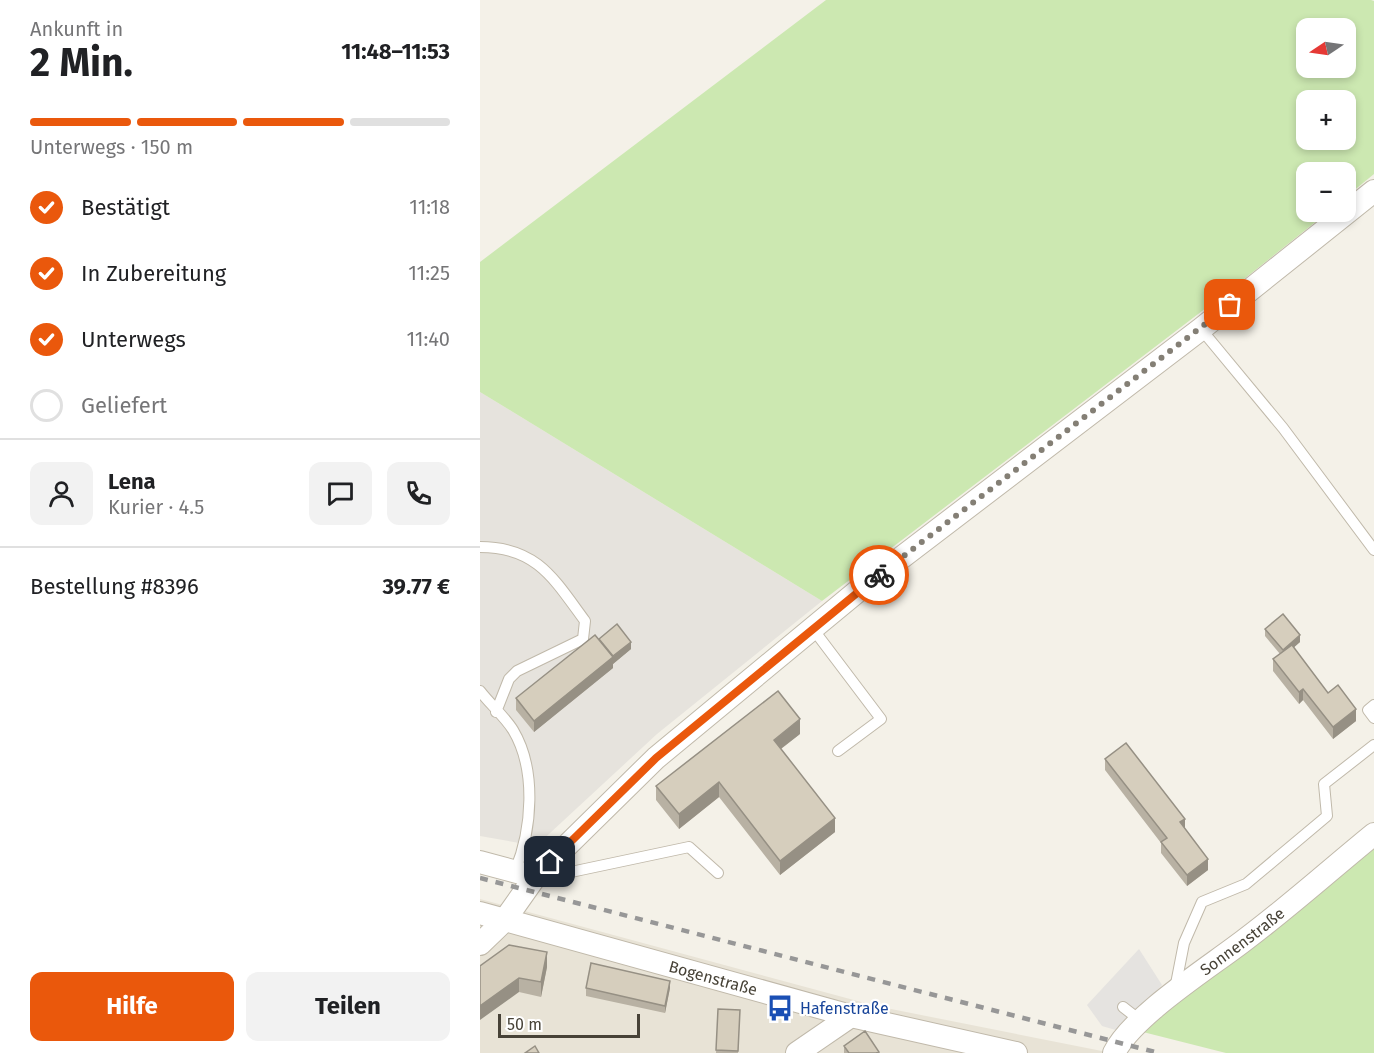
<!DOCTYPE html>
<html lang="de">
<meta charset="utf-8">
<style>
body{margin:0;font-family:"Fira Sans",sans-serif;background:#f2f2f2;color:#202124;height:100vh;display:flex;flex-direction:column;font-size:22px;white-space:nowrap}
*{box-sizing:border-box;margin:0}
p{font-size:20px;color:#757577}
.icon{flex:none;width:33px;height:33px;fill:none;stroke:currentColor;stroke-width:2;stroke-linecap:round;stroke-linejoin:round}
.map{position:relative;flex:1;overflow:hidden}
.side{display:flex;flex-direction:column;background:#fff;width:480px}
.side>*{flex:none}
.needle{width:39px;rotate:257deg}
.buttons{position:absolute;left:816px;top:18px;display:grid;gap:12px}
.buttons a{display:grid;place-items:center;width:60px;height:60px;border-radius:12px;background:#fff;box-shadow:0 3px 9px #0003;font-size:30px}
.scale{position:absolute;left:18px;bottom:15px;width:142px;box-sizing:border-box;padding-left:6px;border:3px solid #474237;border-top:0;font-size:16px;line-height:21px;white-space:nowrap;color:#474237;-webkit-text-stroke:4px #fff;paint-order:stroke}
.pin{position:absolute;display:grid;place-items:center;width:51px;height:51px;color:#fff;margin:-26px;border-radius:12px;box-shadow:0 3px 9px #0006}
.courier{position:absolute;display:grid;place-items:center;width:60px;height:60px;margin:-30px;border:4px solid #ea580c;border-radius:50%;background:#fff;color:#222;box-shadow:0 2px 8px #0007}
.summary em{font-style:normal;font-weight:700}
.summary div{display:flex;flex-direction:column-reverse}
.summary{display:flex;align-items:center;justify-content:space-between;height:102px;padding:0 30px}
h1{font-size:39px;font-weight:700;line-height:45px}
.bar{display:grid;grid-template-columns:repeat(4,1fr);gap:9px 6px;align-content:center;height:72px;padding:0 30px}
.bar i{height:8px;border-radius:4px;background:#e0e0e0}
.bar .on{background:#ea580c}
.bar p{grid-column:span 4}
.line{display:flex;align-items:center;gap:15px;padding:0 30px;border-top:2px solid #e0e0e0}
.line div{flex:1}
.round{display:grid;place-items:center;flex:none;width:63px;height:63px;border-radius:12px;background:#f2f2f2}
ol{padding:0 30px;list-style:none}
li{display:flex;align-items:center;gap:18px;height:66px}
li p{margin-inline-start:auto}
li .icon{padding:6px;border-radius:50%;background:#ea580c;color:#fff;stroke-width:4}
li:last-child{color:#757577}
li i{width:33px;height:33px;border:3px solid #e0e0e0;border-radius:50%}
.primary-button{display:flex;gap:12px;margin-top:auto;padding:12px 30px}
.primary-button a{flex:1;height:69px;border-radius:12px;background:#ea580c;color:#fff;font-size:24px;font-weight:700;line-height:69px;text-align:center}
.primary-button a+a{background:#f2f2f2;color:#202124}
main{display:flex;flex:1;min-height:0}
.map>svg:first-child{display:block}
.residential{fill:#e8e3d6}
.industrial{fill:#e6e3dd}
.green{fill:#cce8b1;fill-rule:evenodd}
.parking{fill:#e5e3e0}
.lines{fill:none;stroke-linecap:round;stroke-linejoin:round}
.service-casing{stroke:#c0b9aa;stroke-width:12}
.minor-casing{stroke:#c0b9aa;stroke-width:24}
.service{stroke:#fff;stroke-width:10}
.minor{stroke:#fff;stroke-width:22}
.rail{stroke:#979797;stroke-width:4.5;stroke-dasharray:8 8;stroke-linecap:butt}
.wall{fill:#b8b1a3}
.shaded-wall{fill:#969084}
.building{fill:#d6cebd;stroke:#969084;stroke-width:1.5}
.done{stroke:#847f75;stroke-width:6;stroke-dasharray:0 10.8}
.route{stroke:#ea580c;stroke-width:8}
.labels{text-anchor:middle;stroke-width:4.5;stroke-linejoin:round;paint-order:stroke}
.street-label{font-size:16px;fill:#474237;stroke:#fff}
.transit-label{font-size:16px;fill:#164399;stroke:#fff;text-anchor:start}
</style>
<main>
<section class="side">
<div class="summary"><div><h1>2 Min.</h1><p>Ankunft in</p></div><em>11:48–11:53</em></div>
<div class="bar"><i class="on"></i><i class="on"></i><i class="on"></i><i></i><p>Unterwegs · 150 m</p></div>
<ol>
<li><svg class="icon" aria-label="check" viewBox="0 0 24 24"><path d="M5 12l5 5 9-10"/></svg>Bestätigt<p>11:18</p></li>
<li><svg class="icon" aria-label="check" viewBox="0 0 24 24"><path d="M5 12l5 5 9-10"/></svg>In Zubereitung<p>11:25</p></li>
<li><svg class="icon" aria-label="check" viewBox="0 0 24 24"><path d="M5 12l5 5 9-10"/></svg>Unterwegs<p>11:40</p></li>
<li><i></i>Geliefert</li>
</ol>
<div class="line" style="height:108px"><a class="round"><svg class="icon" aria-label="person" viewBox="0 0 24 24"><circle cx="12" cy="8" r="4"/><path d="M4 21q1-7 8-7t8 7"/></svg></a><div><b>Lena</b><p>Kurier · 4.5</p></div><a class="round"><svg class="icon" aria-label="chat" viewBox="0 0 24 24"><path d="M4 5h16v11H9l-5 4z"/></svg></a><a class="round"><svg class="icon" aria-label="phone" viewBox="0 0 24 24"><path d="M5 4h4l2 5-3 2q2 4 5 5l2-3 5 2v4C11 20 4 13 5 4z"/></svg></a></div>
<div class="line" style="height:78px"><div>Bestellung #8396</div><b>39.77 €</b></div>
<div class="primary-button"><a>Hilfe</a><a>Teilen</a></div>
</section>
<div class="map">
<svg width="894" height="1053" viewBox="0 0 894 1053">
<rect width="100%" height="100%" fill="#f4f1e8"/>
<path class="residential" d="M0 899 396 1006 632 1053H0Z"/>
<path class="industrial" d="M0 392 342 601 177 734 56 846 0 836Z"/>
<path class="green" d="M346 0H891L894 1V174L866 197V172H826V212H848L764 279 342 601 0 392V262ZM826 28H866V68H826ZM826 100H866V140H826Z
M894 848V1053H746L659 1031Z"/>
<path class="parking" d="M659 949 682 985 639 1031 622 1026 607 1005Z"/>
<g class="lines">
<g class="service-casing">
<path id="service" d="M721 329 803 428 894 550
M0 547C57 547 74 579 105 621L103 639 37 671 29 679 16 712
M333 629 401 719 358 751
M0 691C10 704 25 717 33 730 57 770 52 830 35 871
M894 705 888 710 894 718
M61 876 91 872 209 847 238 873
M695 989 704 943 722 902 766 884 847 816 844 784 894 745
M643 1007 661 1021"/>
</g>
<g class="minor-casing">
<g id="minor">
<path d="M0 862 55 877"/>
<path id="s1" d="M0 913 371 1016 536 1053"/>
<path d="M0 944 24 921 55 877 176 758 379 590 721 329 894 191"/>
<path d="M317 1053 371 1016"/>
<path id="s2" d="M634 1053C653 1015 730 967 766 939 810 906 851 869 894 834"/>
</g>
</g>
<use href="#service" class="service"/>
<use href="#minor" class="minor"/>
<path class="rail" d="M0 878 679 1053"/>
</g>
<path class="wall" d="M785 629 820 642 813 648 848 693 876 721 853 739 823 700 819 704 793 671V659L800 654 785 636Z
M119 639 151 649 133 664V668L54 732 36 710V698Z
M320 734 301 749 355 832 300 875 239 797 199 829 176 800V786Z
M625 759 705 829 728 870 707 886 681 853V843L625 770Z
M0 966 67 967 61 997 39 992Z
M106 988H190L185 1013 106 996Z
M238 1009 260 1010 258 1053H236Z
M364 1046 399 1053H364Z"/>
<path class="shaded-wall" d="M820 635V642L803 657V650Z
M151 642V649L133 664V668L54 732V721Z
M823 689V700L819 704V692Z
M876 709V721L853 739V727Z
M320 719V734L294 754V740Z
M239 782V797L199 829V814Z
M355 818V832L300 875V861Z
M705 819V830L700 822Z
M728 859V870L707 886V875Z
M67 952V967L61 997V982Z
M39 978V992L0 1020V1006Z
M190 981V988L185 1013V1006Z"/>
<path class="building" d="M803 614 820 635 803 650 785 629Z
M137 624 151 642 133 656 119 639Z
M115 635 133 657 54 721 36 698Z
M812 645 848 693 858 685 876 709 853 727 823 689 819 692 793 659Z
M298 691 320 719 294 740 355 818 300 861 239 782 199 814 176 786Z
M646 743 705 819 700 822 728 859 707 875 681 842 687 838 625 759Z
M29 945 67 952 61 982 39 978 0 1006V966Z
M111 963 190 981 185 1006 106 988Z
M238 1009 260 1010 258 1051 236 1050Z
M385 1031 399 1052 396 1053H369L364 1046Z
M55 1046 59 1053H45Z"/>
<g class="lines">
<path class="done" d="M399 575 750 305"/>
<path class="route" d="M70 862 176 758 399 575"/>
</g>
<defs>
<g id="bus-bare" transform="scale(2.07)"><path d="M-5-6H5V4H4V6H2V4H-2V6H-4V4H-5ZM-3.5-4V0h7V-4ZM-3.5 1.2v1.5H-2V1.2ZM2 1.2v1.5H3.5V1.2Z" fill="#1a4fb4" stroke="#fff" stroke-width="2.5" paint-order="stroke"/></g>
</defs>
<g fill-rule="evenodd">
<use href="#bus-bare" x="300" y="1008"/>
</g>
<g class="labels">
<g class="street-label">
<text dy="6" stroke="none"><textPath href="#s2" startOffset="171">Sonnenstraße</textPath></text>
<text dy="6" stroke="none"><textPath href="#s1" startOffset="242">Bogenstraße</textPath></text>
</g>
<g class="transit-label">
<text x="320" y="1014">Hafenstraße</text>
</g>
</g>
</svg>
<div class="buttons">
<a><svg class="needle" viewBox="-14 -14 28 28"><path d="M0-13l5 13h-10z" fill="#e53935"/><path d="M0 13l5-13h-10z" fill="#757577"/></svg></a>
<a>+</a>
<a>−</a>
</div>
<div class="scale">50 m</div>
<div class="pin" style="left:750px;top:305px;background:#ea580c"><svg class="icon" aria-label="bag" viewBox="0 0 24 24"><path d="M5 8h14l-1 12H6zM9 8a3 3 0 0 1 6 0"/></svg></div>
<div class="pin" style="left:70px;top:862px;background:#1f2937"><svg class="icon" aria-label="home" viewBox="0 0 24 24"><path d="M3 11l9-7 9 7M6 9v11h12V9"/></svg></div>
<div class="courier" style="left:399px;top:575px"><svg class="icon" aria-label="bike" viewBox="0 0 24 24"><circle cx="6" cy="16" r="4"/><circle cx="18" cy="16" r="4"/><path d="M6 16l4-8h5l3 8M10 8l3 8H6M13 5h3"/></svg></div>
</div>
</main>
